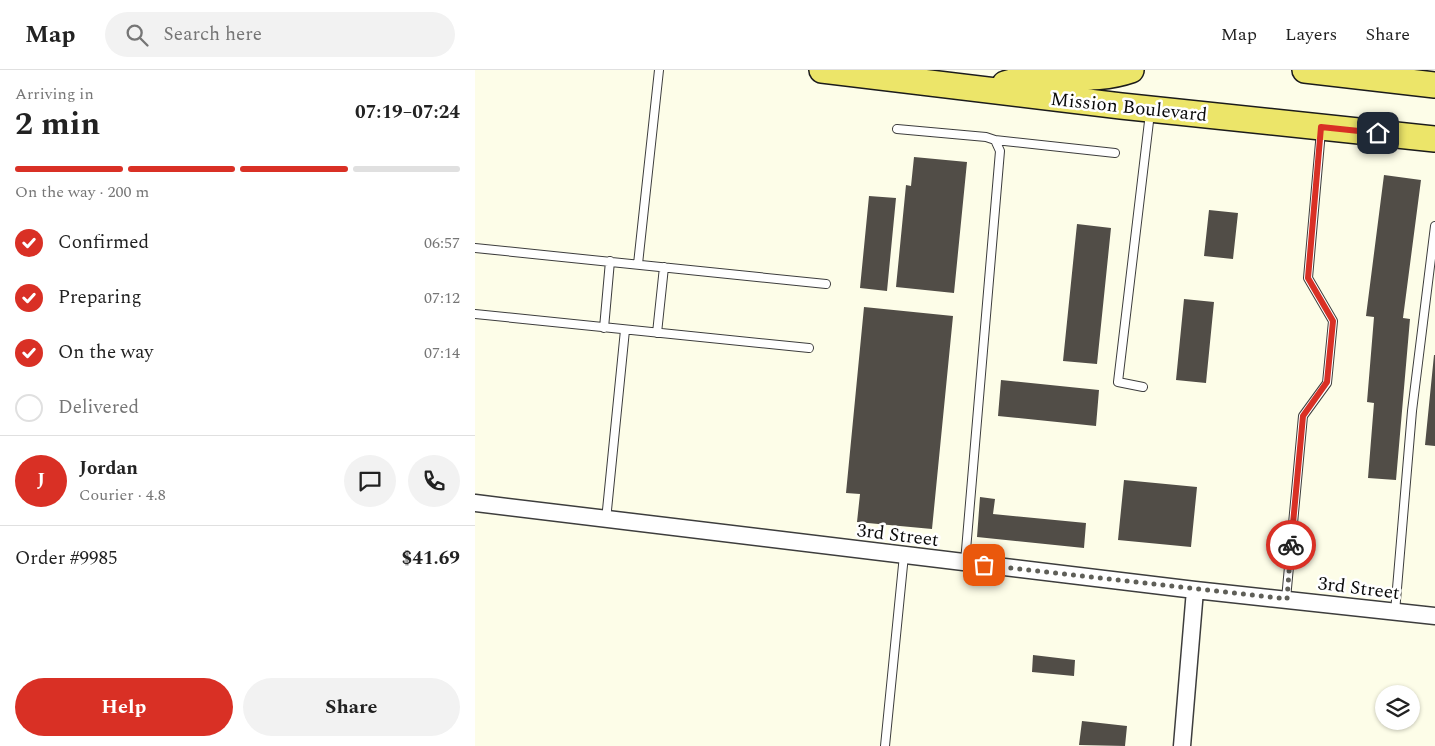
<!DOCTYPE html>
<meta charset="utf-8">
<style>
body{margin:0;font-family:Spectral,serif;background:#f2f2f2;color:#222;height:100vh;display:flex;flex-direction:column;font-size:19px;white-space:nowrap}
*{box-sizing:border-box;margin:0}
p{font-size:16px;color:#767676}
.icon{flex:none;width:28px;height:28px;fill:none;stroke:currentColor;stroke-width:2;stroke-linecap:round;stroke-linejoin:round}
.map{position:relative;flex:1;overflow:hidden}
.sheet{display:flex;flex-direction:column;background:#fff;width:475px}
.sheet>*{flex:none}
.controls{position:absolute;left:900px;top:615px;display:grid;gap:10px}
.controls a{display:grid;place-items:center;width:45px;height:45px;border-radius:50%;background:#fff;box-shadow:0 1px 4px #0004;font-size:25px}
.pin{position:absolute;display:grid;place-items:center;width:42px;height:42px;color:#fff;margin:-21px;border-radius:10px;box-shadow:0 2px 8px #0006}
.courier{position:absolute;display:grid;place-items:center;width:50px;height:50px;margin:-25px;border:4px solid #d93025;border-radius:50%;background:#fff;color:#222;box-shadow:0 1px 6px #0007}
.head em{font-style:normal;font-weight:700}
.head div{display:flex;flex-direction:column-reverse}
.head{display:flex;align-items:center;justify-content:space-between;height:85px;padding:0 15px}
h1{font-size:32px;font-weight:700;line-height:38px}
.bar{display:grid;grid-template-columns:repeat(4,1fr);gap:8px 5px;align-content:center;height:60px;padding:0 15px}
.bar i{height:6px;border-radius:4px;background:#e0e0e0}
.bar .selected{background:#d93025}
.bar p{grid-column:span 4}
.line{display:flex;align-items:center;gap:12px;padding:0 15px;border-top:1px solid #e0e0e0}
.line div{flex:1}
.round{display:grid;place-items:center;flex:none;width:52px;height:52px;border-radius:26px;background:#f2f2f2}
ol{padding:0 15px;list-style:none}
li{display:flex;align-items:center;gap:15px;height:55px}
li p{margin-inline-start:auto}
li .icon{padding:5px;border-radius:50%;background:#d93025;color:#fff;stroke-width:4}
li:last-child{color:#767676}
li i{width:28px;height:28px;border:2px solid #e0e0e0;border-radius:50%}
.cta{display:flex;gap:10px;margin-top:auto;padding:10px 15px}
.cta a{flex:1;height:58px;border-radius:30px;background:#d93025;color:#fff;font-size:20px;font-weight:700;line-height:58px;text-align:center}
.cta a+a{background:#f2f2f2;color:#222}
header{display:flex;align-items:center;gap:30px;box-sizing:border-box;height:70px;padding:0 25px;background:#fff;border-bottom:1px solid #e0e0e0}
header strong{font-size:24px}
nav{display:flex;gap:28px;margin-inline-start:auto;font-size:18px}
.search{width:350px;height:45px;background:#f2f2f2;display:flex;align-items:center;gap:12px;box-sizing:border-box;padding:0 18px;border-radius:28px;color:#767676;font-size:19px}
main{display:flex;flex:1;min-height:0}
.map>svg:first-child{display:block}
.building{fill:#514d47}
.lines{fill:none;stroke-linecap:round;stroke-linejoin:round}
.service-casing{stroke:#3d3d3d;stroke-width:10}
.minor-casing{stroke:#3d3d3d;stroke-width:19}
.primary-casing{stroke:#1b1b1b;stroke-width:28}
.service{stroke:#fff;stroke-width:8}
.minor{stroke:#fff;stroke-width:16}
.primary{stroke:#ece569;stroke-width:25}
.done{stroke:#5f5f58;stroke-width:5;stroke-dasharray:0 9}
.route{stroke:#d93025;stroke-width:6}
.labels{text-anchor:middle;stroke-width:5;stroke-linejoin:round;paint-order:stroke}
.street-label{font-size:19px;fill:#0a0a0a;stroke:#fff}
</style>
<header>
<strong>Map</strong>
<div class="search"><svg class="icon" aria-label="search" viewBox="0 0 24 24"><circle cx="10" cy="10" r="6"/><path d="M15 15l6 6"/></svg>Search here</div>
<nav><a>Map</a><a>Layers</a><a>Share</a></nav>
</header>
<main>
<section class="sheet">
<div class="head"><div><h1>2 min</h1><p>Arriving in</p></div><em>07:19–07:24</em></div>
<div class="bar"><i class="selected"></i><i class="selected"></i><i class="selected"></i><i></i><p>On the way · 200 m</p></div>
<ol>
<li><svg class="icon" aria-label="check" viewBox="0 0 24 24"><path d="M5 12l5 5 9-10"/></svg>Confirmed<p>06:57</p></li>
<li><svg class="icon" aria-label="check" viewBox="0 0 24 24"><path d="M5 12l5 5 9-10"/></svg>Preparing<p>07:12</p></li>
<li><svg class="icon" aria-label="check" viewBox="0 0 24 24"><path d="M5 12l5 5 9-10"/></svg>On the way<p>07:14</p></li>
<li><i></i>Delivered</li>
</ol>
<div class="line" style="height:90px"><b class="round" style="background:#d93025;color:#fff">J</b><div><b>Jordan</b><p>Courier · 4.8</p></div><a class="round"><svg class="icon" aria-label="chat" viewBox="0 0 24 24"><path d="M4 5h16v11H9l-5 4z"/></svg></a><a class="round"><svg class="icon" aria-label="phone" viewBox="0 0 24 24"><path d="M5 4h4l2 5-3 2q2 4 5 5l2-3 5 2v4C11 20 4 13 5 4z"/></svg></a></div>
<div class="line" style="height:65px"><div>Order #9985</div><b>$41.69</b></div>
<div class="cta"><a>Help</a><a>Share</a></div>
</section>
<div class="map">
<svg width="960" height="676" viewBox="0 0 960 676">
<rect width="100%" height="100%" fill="#fdfde8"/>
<path class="building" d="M439 87 492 92 479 223 421 217 431 115 436 116Z
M909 105 946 110 928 248 935 249 921 410 893 408 899 333 892 332 899 247 891 246Z
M394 126 421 128 412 221 385 218Z
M734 140 763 143 758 189 729 186Z
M602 154 636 158 622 294 588 291Z
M709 229 739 232 731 313 701 310Z
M389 237 478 246 457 459 382 452 385 424 371 423Z
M959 285H960V376L950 375Z
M526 310 624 320 621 356 523 346Z
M649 410 722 417 716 477 643 470Z
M505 427 520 429 518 444 611 453 609 478 502 467Z
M558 585 600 590 599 606 557 602Z
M607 651 652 656 650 676 604 675Z"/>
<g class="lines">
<g class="service-casing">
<path id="service" d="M422 59 511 67 520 70 525 81 490 492
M520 70 640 83
M0 178 351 214
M163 194 184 0
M0 244 334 278
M129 258 135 191
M182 263 189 197
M668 317 643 312 675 43
M131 450 150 260
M811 529 828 346 852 313 858 251 833 208 846 61
M920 542 937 341 960 156
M410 676 429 485"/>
</g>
<g class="minor-casing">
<path id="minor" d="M0 433 720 520 960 546
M707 676 720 520"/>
</g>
<g class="primary-casing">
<path id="primary" d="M347 0 646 36 960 69
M830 0 960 15
M530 14C573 0 613 15 656 0"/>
</g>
<use href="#service" class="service"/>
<use href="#minor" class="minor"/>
<use href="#primary" class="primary"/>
</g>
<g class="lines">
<path class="done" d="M509 495 812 529 816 475"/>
<path class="route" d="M816 475 828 346 852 312 858 251 833 208 846 57 903 63"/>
</g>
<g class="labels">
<g class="street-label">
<text transform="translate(654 36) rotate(6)" y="7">Mission Boulevard</text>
<text transform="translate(423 464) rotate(7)" y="7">3rd Street</text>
<text transform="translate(884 517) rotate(7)" y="7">3rd Street</text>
</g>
</g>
</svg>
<div class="controls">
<a><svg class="icon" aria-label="layers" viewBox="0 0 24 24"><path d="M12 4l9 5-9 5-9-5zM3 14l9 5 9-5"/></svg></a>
</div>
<div class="pin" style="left:509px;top:495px;background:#ea580c"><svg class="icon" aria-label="bag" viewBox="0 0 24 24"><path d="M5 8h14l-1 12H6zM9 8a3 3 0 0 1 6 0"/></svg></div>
<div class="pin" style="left:903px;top:63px;background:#1f2937"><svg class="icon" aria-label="home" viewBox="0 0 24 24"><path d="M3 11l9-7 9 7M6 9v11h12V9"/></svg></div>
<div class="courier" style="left:816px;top:475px"><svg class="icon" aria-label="bike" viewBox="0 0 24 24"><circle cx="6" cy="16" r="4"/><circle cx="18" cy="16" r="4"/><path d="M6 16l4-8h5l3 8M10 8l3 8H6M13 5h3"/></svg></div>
</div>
</main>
